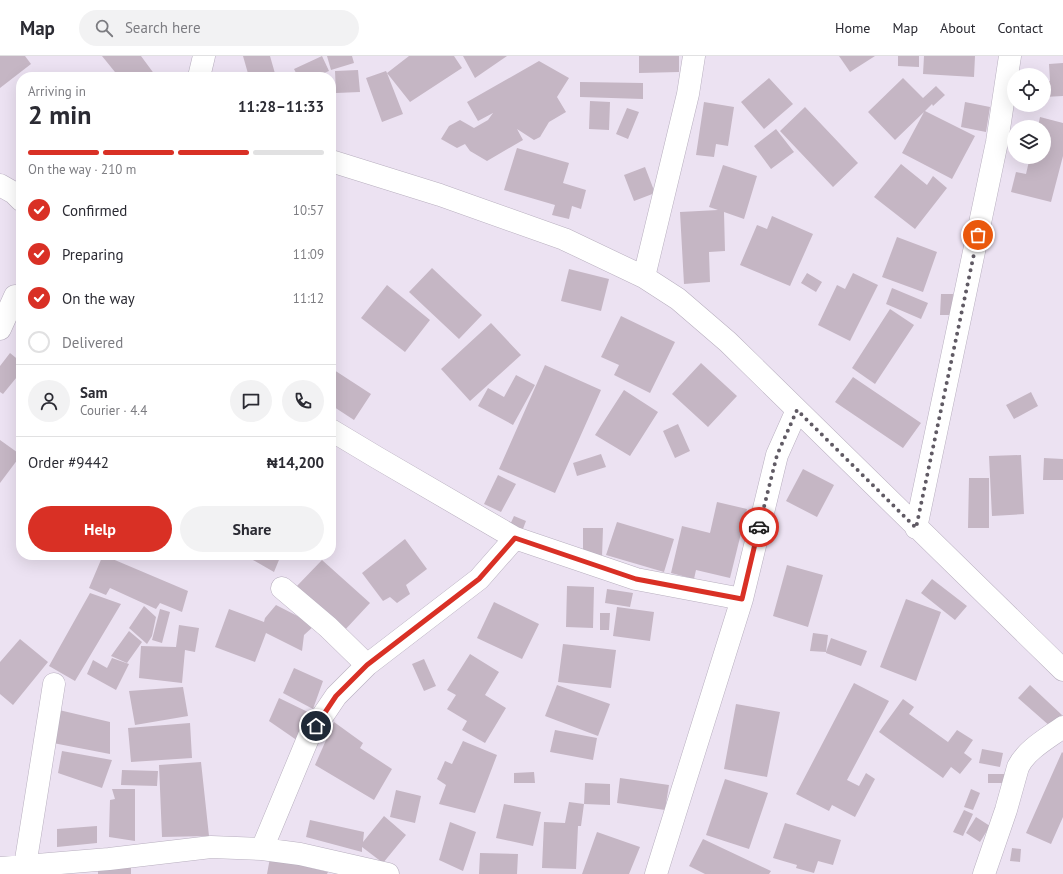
<!DOCTYPE html>
<meta charset="utf-8">
<style>
body{margin:0;font-family:"PT Sans",sans-serif;background:#f2f2f3;color:#2b2b33;height:100vh;display:flex;flex-direction:column;font-size:15px;white-space:nowrap}
*{box-sizing:border-box;margin:0}
p{font-size:13px;color:#7c7c81}
.icon{flex:none;width:22px;height:22px;fill:none;stroke:currentColor;stroke-width:2;stroke-linecap:round;stroke-linejoin:round}
.map{position:relative;flex:1;overflow:hidden}
.details{position:absolute;left:16px;top:16px;width:320px;height:488px;display:flex;flex-direction:column;background:#fff;border-radius:16px;box-shadow:0 4px 16px #0002}
.details>*{flex:none}
.fabs{position:absolute;left:1007px;top:12px;display:grid;gap:8px}
.fabs a{display:grid;place-items:center;width:44px;height:44px;border-radius:50%;background:#fff;box-shadow:0 4px 16px #0002;font-size:20px}
.pin{position:absolute;display:grid;place-items:center;width:34px;height:34px;color:#fff;margin:-17px;border:2px solid #fff;border-radius:50%;box-shadow:0 1px 4px #0007}
.courier{position:absolute;display:grid;place-items:center;width:40px;height:40px;margin:-20px;border:3px solid #d93025;border-radius:50%;background:#fff;color:#222;box-shadow:0 1px 5px #0007}
.summary em{font-style:normal;font-weight:600}
.summary div{display:flex;flex-direction:column-reverse}
.summary{display:flex;align-items:center;justify-content:space-between;height:68px;padding:0 12px}
h1{font-size:26px;font-weight:600;line-height:30px}
.bar{display:grid;grid-template-columns:repeat(4,1fr);gap:6px 4px;align-content:center;height:48px;padding:0 12px}
.bar i{height:5px;border-radius:3px;background:#e1e1e2}
.bar .current{background:#d93025}
.bar p{grid-column:span 4}
.line{display:flex;align-items:center;gap:10px;padding:0 12px;border-top:1px solid #e1e1e2}
.line div{flex:1}
.round{display:grid;place-items:center;flex:none;width:42px;height:42px;border-radius:21px;background:#f2f2f3}
ol{padding:0 12px;list-style:none}
li{display:flex;align-items:center;gap:12px;height:44px}
li p{margin-inline-start:auto}
li .icon{padding:4px;border-radius:50%;background:#d93025;color:#fff;stroke-width:4}
li:last-child{color:#7c7c81}
li i{width:22px;height:22px;border:2px solid #e1e1e2;border-radius:50%}
.button{display:flex;gap:8px;margin-top:auto;padding:8px 12px}
.button a{flex:1;height:46px;border-radius:24px;background:#d93025;color:#fff;font-size:16px;font-weight:600;line-height:46px;text-align:center}
.button a+a{background:#f2f2f3;color:#2b2b33}
header{display:flex;align-items:center;gap:24px;box-sizing:border-box;height:56px;padding:0 20px;background:#fff;border-bottom:1px solid #e1e1e2}
header strong{font-size:19px}
nav{display:flex;gap:22px;margin-inline-start:auto;font-size:14px}
.search{width:280px;height:36px;background:#f2f2f3;display:flex;align-items:center;gap:10px;box-sizing:border-box;padding:0 14px;border-radius:22px;color:#7c7c81;font-size:15px}
.map>svg:first-child{display:block}
.building{fill:#c5b6c4}
.lines{fill:none;stroke-linecap:round;stroke-linejoin:round}
.minor-casing{stroke:#b8afbf;stroke-width:23}
.minor{stroke:#fff;stroke-width:22}
.done{stroke:#605a64;stroke-width:4;stroke-dasharray:0 7.2}
.route{stroke:#d93025;stroke-width:5}
</style>
<header>
<strong>Map</strong>
<div class="search"><svg class="icon" aria-label="search" viewBox="0 0 24 24"><circle cx="10" cy="10" r="6"/><path d="M15 15l6 6"/></svg>Search here</div>
<nav><a>Home</a><a>Map</a><a>About</a><a>Contact</a></nav>
</header>
<div class="map">
<svg width="1063" height="818" viewBox="0 0 1063 818">
<rect width="100%" height="100%" fill="#ece2f2"/>
<path class="building" d="M0 0H25L31 8 0 32Z
M102 0H141L155 19 153 21H119Z
M243 0H270L276 21H249Z
M322 0 329 15 314 21H298L294 13Z
M327 0H352L354 7 331 14Z
M409 0H454L462 12 410 46 387 17 403 58 382 66 366 22 386 15 387 17Z
M463 0H507L475 22Z
M639 0H679V16L639 17Z
M839 0H875L850 16Z
M898 0H919V11L898 10Z
M924 0H975L974 21 923 18Z
M539 5 569 22 557 41 566 56 549 66 540 81 534 84 517 73 523 84 487 105 470 95 465 88 457 92 441 83 449 70 460 64 474 72 488 64 493 57 478 65 467 46Z
M1063 7V40L1044 41V26L1050 25 1049 8Z
M358 14 360 36 336 37 335 15Z
M769 22 793 48 764 73 741 46Z
M903 22 923 42 936 30 945 39 933 50 932 48 925 55 975 80 952 123 902 97 924 56 895 84 868 56Z
M580 26 643 27V43L580 41Z
M590 45 610 46 609 74 589 73Z
M704 46 734 51 728 90 716 88 714 101 696 99Z
M965 46 990 51 986 76 961 71Z
M805 51 858 107 833 131 780 75Z
M627 52 639 56 628 83 616 78Z
M1040 61 1063 67V100L1051 146 1011 136 1016 116 1026 118 1030 101H1044V71H1038Z
M331 72H334L335 88H331Z
M776 73 794 96 771 113 754 90Z
M517 92 569 107 563 127 586 134 581 153 572 150 569 163 552 159 555 149 504 134Z
M901 108 927 129 933 120 947 132 915 173 874 141Z
M723 109 757 120 744 163 724 156 725 195 709 196 710 226 684 228 680 156 718 154 709 151Z
M645 111 655 137 634 145 624 119Z
M772 160 813 178 790 230 740 209 757 169 767 173Z
M897 181 937 196 923 236 882 221Z
M432 212 482 259 459 283 409 236Z
M569 213 609 223 601 255 561 245Z
M807 217 822 226 816 236 801 227Z
M853 217 878 229 850 285 818 269 837 229 845 233Z
M387 229 430 264 405 296 361 262Z
M892 232 928 247 921 263 886 248Z
M941 238H953L952 259H940Z
M890 253 914 269 875 328 852 312Z
M621 260 675 286 650 337 614 319 619 309 601 301Z
M491 267 521 299 470 345 441 313Z
M10 297 21 306V316L3 338 0 336V310Z
M701 307 737 340 708 371 672 338Z
M545 309 601 334 555 437 499 413Z
M331 312 371 338 354 364 331 349Z
M516 319 535 329 513 369 478 350 488 332 504 341Z
M853 321 921 367 903 392 835 346Z
M624 334 658 356 630 400 595 379Z
M1031 336 1038 350 1014 363 1006 349Z
M678 368 690 395 675 402 663 375Z
M0 384 21 399 0 427Z
M601 398 606 411 577 420 573 407Z
M1021 399 1024 458 992 460 989 400Z
M1044 402 1063 403V424H1043Z
M803 413 834 429 817 461 786 445Z
M498 419 516 428 501 456 484 448Z
M969 422H989V472H968Z
M717 446 747 453 730 522 696 514 694 523 671 517 682 470 710 477Z
M514 460 526 465 521 478 508 473Z
M617 466 674 483 664 516 606 499Z
M583 472H603L602 501 583 500Z
M405 483 427 513 406 529 410 538 397 547 390 541 383 545 362 517Z
M103 499 188 535 182 556 160 547 156 553 110 532 106 539 89 532Z
M247 499H281L274 516 246 500Z
M322 504 370 547 343 576 295 532Z
M787 509 823 519 808 571 773 560Z
M932 523 967 550 955 564 921 537Z
M567 530 594 531 593 572 566 571Z
M607 533 633 537 630 551 605 547Z
M90 537 121 548 75 625 49 610Z
M906 543 941 556 916 625 880 611Z
M494 546 539 568 522 603 477 582Z
M276 549 315 569 304 579 302 595 266 577 255 606 215 591 229 553 264 566 265 562Z
M144 550 156 561 152 580 147 588 129 572Z
M617 551 654 556 650 585 613 580Z
M160 553 170 556 162 587 152 584Z
M600 557H610L609 574H600Z
M179 569 199 572 195 596 185 594 182 627 139 622 141 590 176 591Z
M129 575 142 586 127 607 111 600Z
M813 577 828 579 826 596 831 582 867 595 861 610 826 597V596L810 595Z
M20 583 48 606 13 649 0 638V606Z
M563 588 616 594 611 632 558 626Z
M470 598 499 616 485 639 506 652 485 687 462 674 467 665 447 653 456 639 447 634Z
M112 602 129 608 116 634 87 618 93 604 107 612Z
M424 603 436 630 424 635 412 608Z
M294 612 323 625 313 653 283 637Z
M854 627 889 645 847 724 859 730 866 717 875 723 855 761 832 749 829 755 796 738Z
M557 629 610 648 598 680 545 660Z
M1030 629 1062 659 1051 671 1018 642Z
M183 631 188 660 135 669 129 635Z
M279 642 310 657 298 685 269 665Z
M903 643 914 651 909 658 948 686 957 674 973 684 964 697 972 703 960 718 951 711 943 722 879 676Z
M736 648 780 656 767 721 724 713Z
M59 654 110 666V698L53 687Z
M334 666 363 687 360 692 392 713 374 744 315 709Z
M190 667 192 702 131 706 128 672Z
M555 674 597 682 593 704 550 696Z
M463 685 497 699 475 757 439 748 446 729 437 723 445 705 452 708Z
M982 693 1003 697 1000 711 979 707Z
M62 695 112 704 102 732 58 717Z
M1062 696 1063 697V761L1051 788 1026 777Z
M201 706 209 780 162 781 159 709Z
M122 714 158 715 157 730 121 729Z
M534 716 535 727H514V717Z
M988 718H1004V727H988Z
M620 722 669 729 665 754 617 747Z
M725 723 768 737 749 793 706 779Z
M585 727 610 728V749L584 748 581 770H578L576 813 542 812 544 766 565 767 569 746 584 748Z
M112 733H135V785L109 781 110 744 115 743Z
M971 733 980 737 973 754 964 751Z
M396 734 421 740 415 767 390 761Z
M504 748 541 756 533 790 496 782Z
M964 754 973 758 963 780 953 776Z
M384 760 406 779 383 807 362 791V796L306 781 310 764 364 776 363 786Z
M976 761 990 770 980 786 966 777Z
M450 766 476 776 463 815 439 804Z
M785 767 841 784 833 809 818 805 814 817 796 812 797 809 773 802Z
M97 770V787L57 791V773Z
M597 776 640 791 629 818H582Z
M703 783 771 815 769 818H705L689 810Z
M1012 792 1021 793 1020 806 1010 805Z
M480 797 518 798 517 818H479Z
M270 802 328 816 327 818H267Z
M131 808V818H98V809Z"/>
<g class="lines">
<g class="minor-casing">
<path id="minor" d="M199 21 204 0
M331 105 440 139 564 183 644 221 678 243 728 286 1063 614
M0 129 14 137 21 144
M644 221 688 38 694 0
M0 273 15 240
M331 374 376 401 515 482 636 523 742 543
M916 472 997 86 1010 0
M282 532 328 571 367 609
M262 793 309 680 336 640 367 609 479 523 515 482
M25 810 54 628
M0 812 109 803 211 791 262 793 300 798 388 818
M656 818 742 543 777 399 797 354
M984 818 1006 754 1018 711C1026 694 1048 682 1063 671"/>
</g>
<use href="#minor" class="minor"/>
</g>
<g class="lines">
<path class="done" d="M759 471 777 399 797 354 916 472 978 179"/>
<path class="route" d="M316 670 336 640 367 609 479 523 515 482 636 523 742 543 759 471"/>
</g>
</svg>
<div class="fabs">
<a><svg class="icon" aria-label="locate" viewBox="0 0 24 24"><circle cx="12" cy="12" r="6"/><path d="M12 2v4M12 18v4M2 12h4M18 12h4"/></svg></a>
<a><svg class="icon" aria-label="layers" viewBox="0 0 24 24"><path d="M12 4l9 5-9 5-9-5zM3 14l9 5 9-5"/></svg></a>
</div>
<div class="pin" style="left:978px;top:179px;background:#ea580c"><svg class="icon" aria-label="bag" viewBox="0 0 24 24"><path d="M5 8h14l-1 12H6zM9 8a3 3 0 0 1 6 0"/></svg></div>
<div class="pin" style="left:316px;top:670px;background:#1f2937"><svg class="icon" aria-label="home" viewBox="0 0 24 24"><path d="M3 11l9-7 9 7M6 9v11h12V9"/></svg></div>
<div class="courier" style="left:759px;top:471px"><svg class="icon" aria-label="car" viewBox="0 0 24 24"><path d="M5 17H2v-5l4-1 3-4h7l3 4 3 1v5h-3M9 17h6M6 11h13"/><circle cx="7" cy="17" r="2"/><circle cx="17" cy="17" r="2"/></svg></div>
<section class="details">
<div class="summary"><div><h1>2 min</h1><p>Arriving in</p></div><em>11:28–11:33</em></div>
<div class="bar"><i class="current"></i><i class="current"></i><i class="current"></i><i></i><p>On the way · 210 m</p></div>
<ol>
<li><svg class="icon" aria-label="check" viewBox="0 0 24 24"><path d="M5 12l5 5 9-10"/></svg>Confirmed<p>10:57</p></li>
<li><svg class="icon" aria-label="check" viewBox="0 0 24 24"><path d="M5 12l5 5 9-10"/></svg>Preparing<p>11:09</p></li>
<li><svg class="icon" aria-label="check" viewBox="0 0 24 24"><path d="M5 12l5 5 9-10"/></svg>On the way<p>11:12</p></li>
<li><i></i>Delivered</li>
</ol>
<div class="line" style="height:72px"><a class="round"><svg class="icon" aria-label="person" viewBox="0 0 24 24"><circle cx="12" cy="8" r="4"/><path d="M4 21q1-7 8-7t8 7"/></svg></a><div><b>Sam</b><p>Courier · 4.4</p></div><a class="round"><svg class="icon" aria-label="chat" viewBox="0 0 24 24"><path d="M4 5h16v11H9l-5 4z"/></svg></a><a class="round"><svg class="icon" aria-label="phone" viewBox="0 0 24 24"><path d="M5 4h4l2 5-3 2q2 4 5 5l2-3 5 2v4C11 20 4 13 5 4z"/></svg></a></div>
<div class="line" style="height:52px"><div>Order #9442</div><b>₦14,200</b></div>
<div class="button"><a>Help</a><a>Share</a></div>
</section>
</div>
